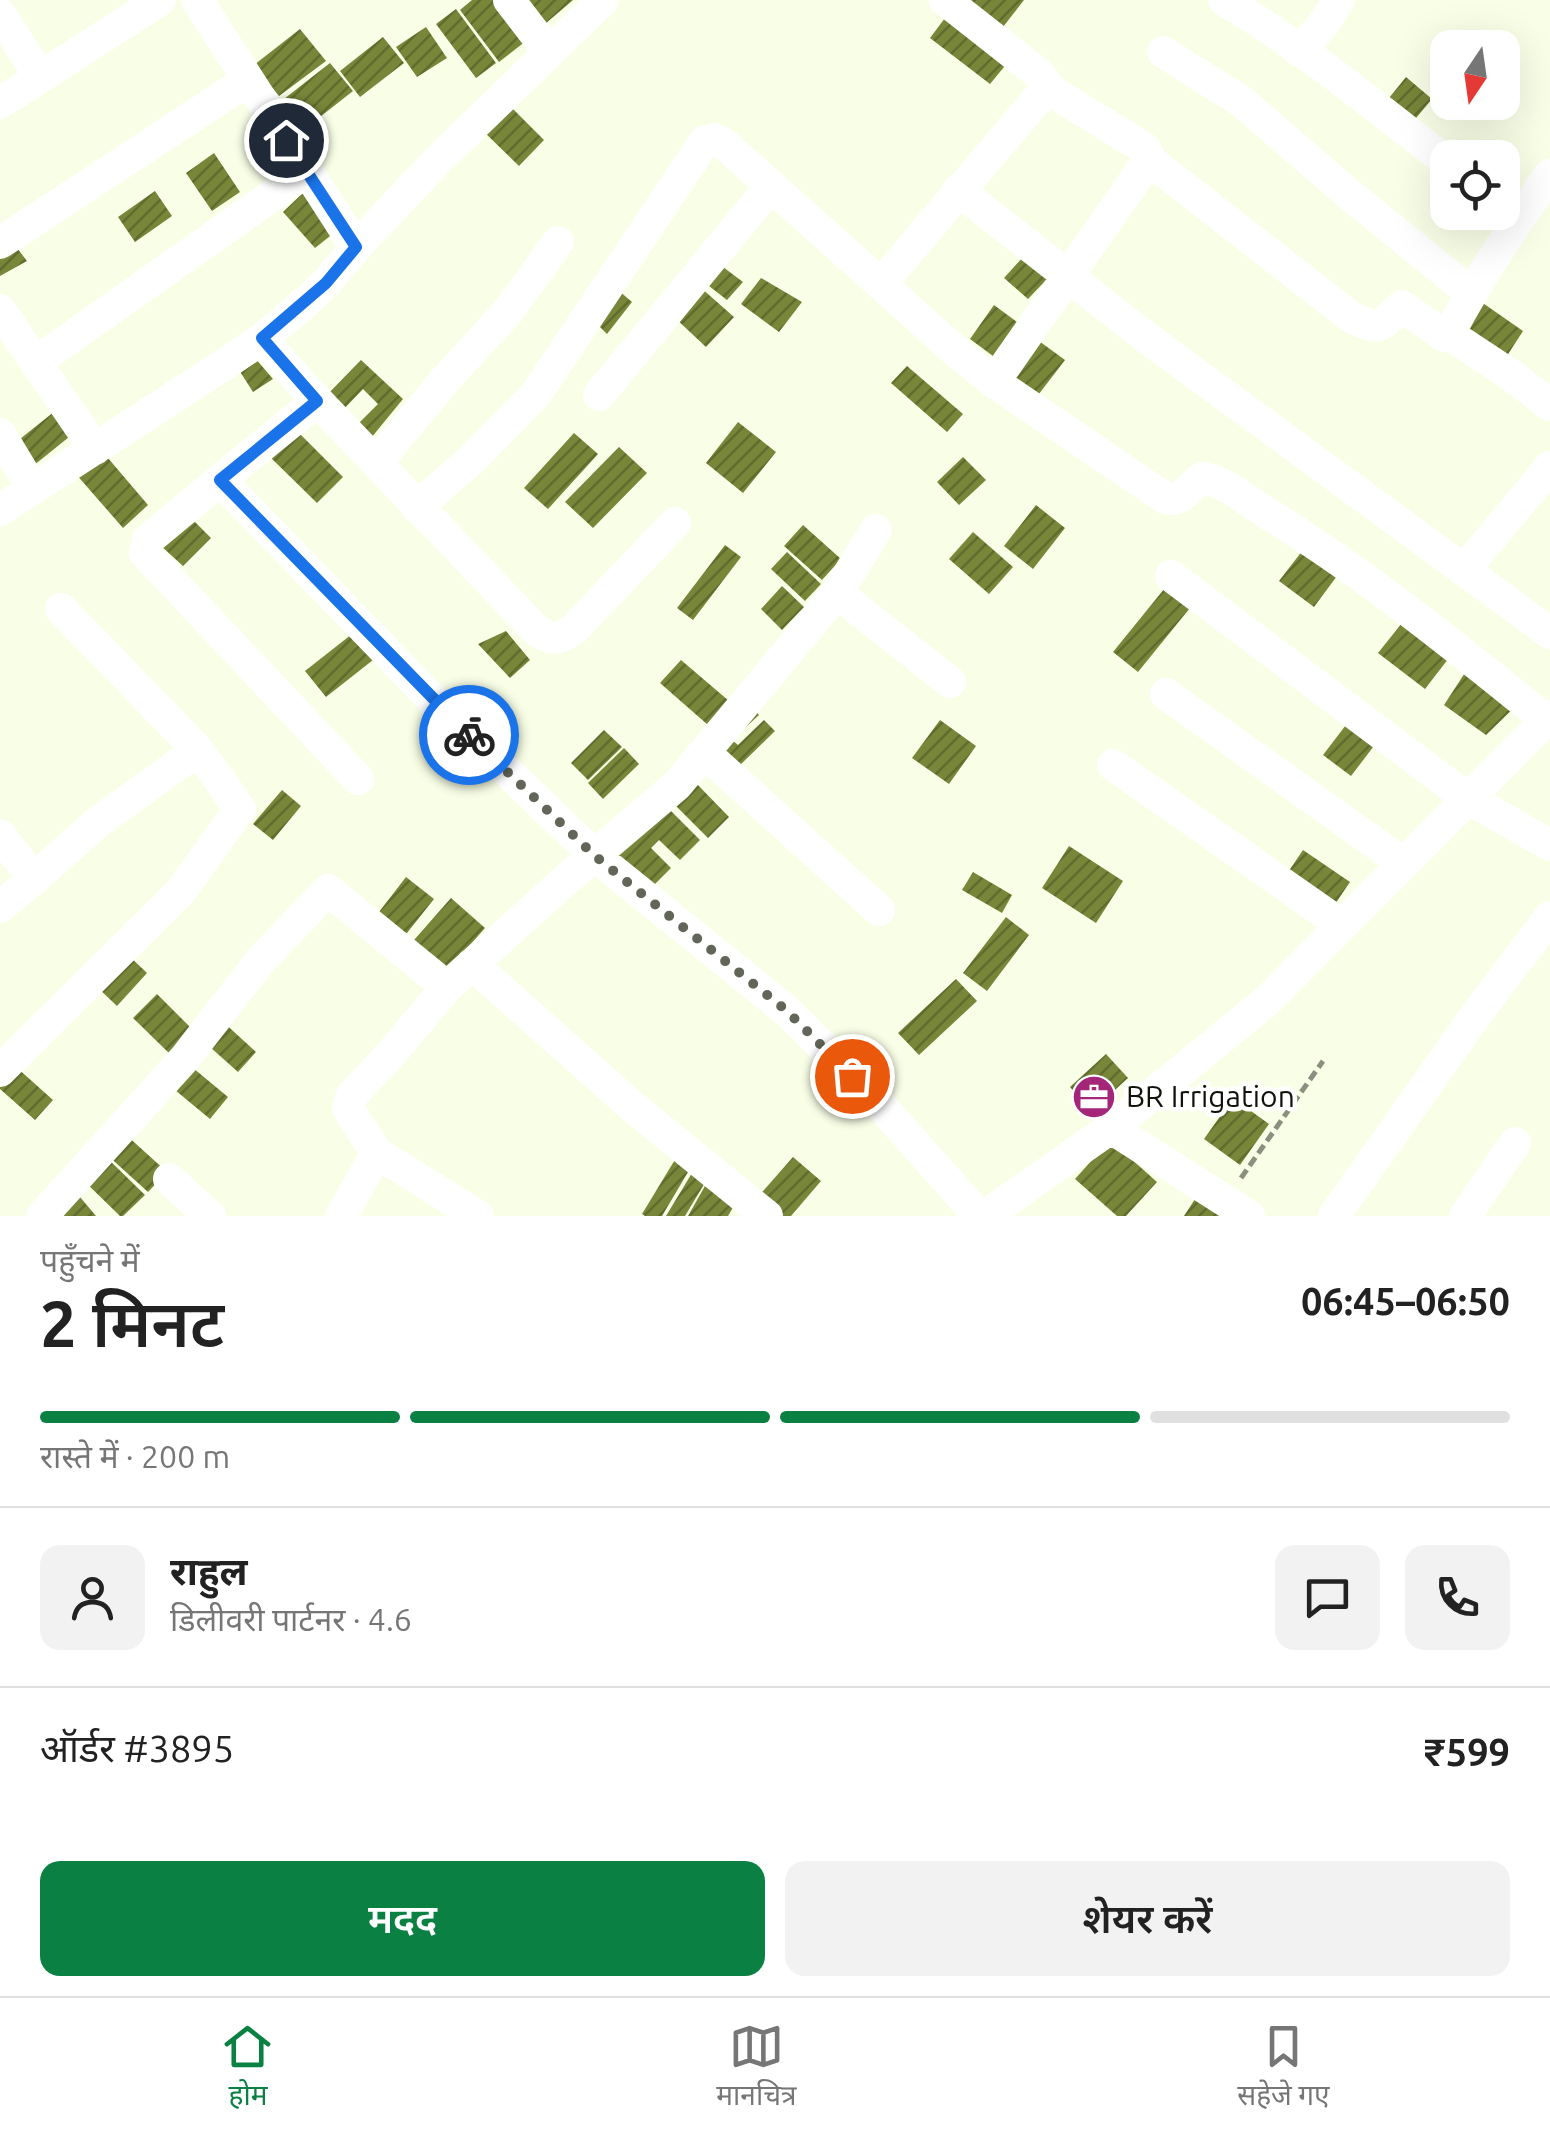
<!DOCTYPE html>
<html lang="hi">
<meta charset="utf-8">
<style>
body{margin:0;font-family:Ubuntu,"Noto Sans Devanagari",sans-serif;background:#f2f2f2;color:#222;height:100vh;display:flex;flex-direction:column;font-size:38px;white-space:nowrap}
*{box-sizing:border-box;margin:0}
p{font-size:32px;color:#767676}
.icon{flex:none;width:55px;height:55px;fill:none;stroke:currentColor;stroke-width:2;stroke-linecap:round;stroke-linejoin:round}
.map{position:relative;height:1216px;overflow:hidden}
.sheet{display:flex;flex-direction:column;background:#fff;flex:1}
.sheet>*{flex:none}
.needle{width:65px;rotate:193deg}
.fabs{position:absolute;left:1430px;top:30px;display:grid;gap:20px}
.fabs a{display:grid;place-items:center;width:90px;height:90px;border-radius:20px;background:#fff;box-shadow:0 10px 40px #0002;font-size:50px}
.pin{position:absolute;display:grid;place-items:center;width:85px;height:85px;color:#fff;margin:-42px;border:5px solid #fff;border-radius:50%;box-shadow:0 2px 10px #0007}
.courier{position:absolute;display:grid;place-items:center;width:100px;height:100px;margin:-50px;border:8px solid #1a73e8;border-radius:50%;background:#fff;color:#222;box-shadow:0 2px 12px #0007}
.head em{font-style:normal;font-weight:600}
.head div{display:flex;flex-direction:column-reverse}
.head{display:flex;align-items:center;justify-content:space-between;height:170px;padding:0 40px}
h1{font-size:65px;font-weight:600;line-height:75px}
.bar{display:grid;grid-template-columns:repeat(4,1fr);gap:15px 10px;align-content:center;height:120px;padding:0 40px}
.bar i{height:12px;border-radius:8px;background:#e0e0e0}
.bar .active{background:#0b8043}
.bar p{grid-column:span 4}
.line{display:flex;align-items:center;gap:25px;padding:0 40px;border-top:2px solid #e0e0e0}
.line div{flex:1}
.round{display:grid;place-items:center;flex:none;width:105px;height:105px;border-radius:20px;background:#f2f2f2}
.button{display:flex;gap:20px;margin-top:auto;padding:20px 40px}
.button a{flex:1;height:115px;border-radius:20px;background:#0b8043;color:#fff;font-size:40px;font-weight:600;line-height:115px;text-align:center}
.button a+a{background:#f2f2f2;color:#222}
.menu{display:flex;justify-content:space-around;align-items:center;height:140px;border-top:2px solid #e0e0e0;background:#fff;font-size:28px;color:#767676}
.menu a{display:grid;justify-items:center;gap:5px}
.menu .active{color:#0b8043}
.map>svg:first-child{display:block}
.building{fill:url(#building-hatch)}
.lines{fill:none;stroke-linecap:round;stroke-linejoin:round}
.path{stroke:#8b8f7f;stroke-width:5;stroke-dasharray:10 5;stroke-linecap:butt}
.minor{stroke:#fff;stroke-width:32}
.done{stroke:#626658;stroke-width:10;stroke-dasharray:0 18}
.route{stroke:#1a73e8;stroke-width:12}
.labels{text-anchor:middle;stroke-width:9;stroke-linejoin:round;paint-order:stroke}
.poi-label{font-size:30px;fill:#11130b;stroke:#fff;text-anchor:start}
</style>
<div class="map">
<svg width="1550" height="1216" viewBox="0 0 1550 1216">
<defs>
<pattern id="building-hatch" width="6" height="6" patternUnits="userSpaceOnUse" patternTransform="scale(2.5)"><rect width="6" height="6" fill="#778639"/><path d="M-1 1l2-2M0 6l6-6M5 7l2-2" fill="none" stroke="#606c2e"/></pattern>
</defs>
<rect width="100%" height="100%" fill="#f9ffe7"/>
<path class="building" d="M472 0H494L526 41 499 62 460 10Z
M526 0H573L545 24Z
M966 0H1024L996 36Z
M456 9 496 63 476 78 436 24Z
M948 14 1009 61 990 84 930 38Z
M426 27 447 58 417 77 396 47Z
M300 29 326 61 279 96 254 65Z
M383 37 404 63 360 97 340 71Z
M330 63 353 91 297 135 275 106Z
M1406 77 1432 99 1411 124 1385 103Z
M507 103 544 140 519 166 481 129Z
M214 153 240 192 212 211 186 173Z
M307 189 339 229 315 248 283 212Z
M155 191 172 216 135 242 118 217Z
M14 244 27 261 0 276V255Z
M1024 256 1048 278 1028 299 1004 278Z
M715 261 743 282 727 300 700 279Z
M761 278 802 302 779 332 741 304Z
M700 287 734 317 706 347 674 317Z
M618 290 632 302 607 334 595 322Z
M1477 299 1523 331 1503 362 1456 330Z
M994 305 1021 325 997 359 970 339Z
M1039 341 1065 360 1032 403 1006 385Z
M255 358 273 379 253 392 239 370Z
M361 360 403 399 371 438 356 426 378 404 363 389 341 412 325 397Z
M907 366 963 414 947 432 891 383Z
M55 411 74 433 33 466 15 443Z
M738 422 776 452 743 493 706 463Z
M297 431 343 477 317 503 268 455Z
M574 433 598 454 548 509 524 488Z
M619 447 647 473 593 528 565 502Z
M102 451 148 505 123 528 75 473Z
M963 457 986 480 959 505 937 482Z
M1036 505 1065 528 1033 569 1004 546Z
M189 516 211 538 183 566 160 545Z
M803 525 841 559 822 580 784 546Z
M973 532 1013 567 989 594 949 559Z
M725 545 741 557 693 620 677 608Z
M1306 546 1340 572 1314 607 1279 581Z
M787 552 821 584 805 601 771 569Z
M1169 583 1194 603 1138 672 1113 652Z
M782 586 804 607 782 630 761 609Z
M1406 618 1452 654 1425 689 1378 653Z
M506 631 530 660 510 678 478 644Z
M352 634 373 660 326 697 305 671Z
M681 660 729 701 708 725 660 683Z
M1470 665 1521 701 1486 735 1444 705Z
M752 707 759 715 732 740 738 745 764 720 775 731 737 768 714 744Z
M940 720 976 746 949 784 912 758Z
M1349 721 1377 742 1351 776 1323 755Z
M604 730 622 747 588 780 571 763Z
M624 748 639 764 603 799 588 783Z
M695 782 729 817 708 838 674 804Z
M282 790 301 806 273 840 253 824Z
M668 808 700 840 680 860 659 840 651 848 671 868 648 891 610 853Z
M1069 846 1123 881 1096 923 1042 888Z
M1303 850 1350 882 1329 913 1282 881Z
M973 872 1012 895 1002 913 962 890Z
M406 877 434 899 399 943 372 921Z
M451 898 485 928 441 978 407 948Z
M1006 917 1029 935 987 991 963 973Z
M125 952 147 973 117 1006 95 985Z
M956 979 977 1001 919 1055 898 1033Z
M157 994 196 1033 172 1056 133 1018Z
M220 1019 256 1052 238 1072 201 1039Z
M1106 1054 1128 1078 1092 1111 1070 1087Z
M187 1063 228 1097 210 1119 169 1085Z
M15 1066 53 1100 35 1120 0 1089V1084Z
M1233 1098 1269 1124 1240 1165 1204 1139Z
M124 1133 167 1172 148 1192 105 1153Z
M1110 1140 1157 1182 1126 1216H1117L1075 1179Z
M103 1154 145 1195 123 1216H120L80 1177Z
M793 1157 821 1181 791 1216H776L756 1199Z
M676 1158 691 1167 662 1216H645L642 1214Z
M692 1173 706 1181 685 1216H666Z
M705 1186 735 1204 728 1216H688Z
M80 1197 96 1216H58Z
M1195 1199 1221 1216H1184Z"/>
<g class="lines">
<path class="path" d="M1241 1178 1323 1061"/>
<path class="minor" d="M197 0 356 247
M509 0 549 52
M945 0 1038 73 1053 92
M1224 0C1303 47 1375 106 1448 163
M0 14 40 77
M1299 51 1322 26 1339 0
M1163 52 1241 101 1350 195 1471 293
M0 103 160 0
M1152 162 1351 317C1381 331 1378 328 1402 306L1444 336 1449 334C1478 278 1513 226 1550 175
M958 190 1147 338 1550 633
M0 243 248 80
M881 284 1035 102 1048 92H1053L1144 148 1152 162 1142 170 994 382
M0 310 95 449
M1449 334 1511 375 1550 405
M262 339 317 401 220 480 433 700 595 856 787 1011 874 1098 979 1216
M36 362 307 171
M311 394 537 631C556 641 558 640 575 628L675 523
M599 395 771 186
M0 434 33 489
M377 462 446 379 510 309 558 242
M220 480 148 540 145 553 358 779
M417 507 470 461 536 394 705 141 714 139 723 143 959 354 994 382 1165 498C1180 504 1190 486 1202 478 1223 480 1245 499 1262 510 1363 572 1455 646 1546 720
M0 510 225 364 262 339 306 302 326 283 356 247 436 162 603 0
M1465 569 1550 467
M1171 576 1467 798 1550 845
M837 593 950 682
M1166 694 1403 863
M705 753 879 910
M1113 765 1342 925
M0 835 34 879 98 822 198 750
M0 907 34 879
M472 964 633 1107 767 1216
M0 1071 180 892 240 809 198 750 61 609
M1111 1128 1249 1216
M169 1179 210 1216
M42 1216 185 1058 260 961 328 890 447 987
M341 1216 377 1153
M478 1216 377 1153 348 1109 352 1095 390 1055 447 987 568 878 677 785 837 593 876 530
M985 1216 1111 1128 1268 1000 1550 716
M1334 1216 1473 1019 1550 917
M1465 1216 1515 1143"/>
</g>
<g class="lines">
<path class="done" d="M469 735 595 856 787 1011 852 1076"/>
<path class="route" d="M286 140 356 247 326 283 262 338 317 401 220 480 469 735"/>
</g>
<defs>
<g id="office-disc" transform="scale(2.25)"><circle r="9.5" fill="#a32679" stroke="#fff"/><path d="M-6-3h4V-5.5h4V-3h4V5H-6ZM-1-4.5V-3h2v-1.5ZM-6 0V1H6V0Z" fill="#fff"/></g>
</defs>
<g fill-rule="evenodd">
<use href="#office-disc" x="1094" y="1097"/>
</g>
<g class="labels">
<g class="poi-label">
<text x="1126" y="1107">BR Irrigation</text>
</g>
</g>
</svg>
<div class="fabs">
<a><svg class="needle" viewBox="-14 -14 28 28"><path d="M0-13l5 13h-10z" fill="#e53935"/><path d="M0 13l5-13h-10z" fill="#767676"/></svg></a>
<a><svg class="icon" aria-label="locate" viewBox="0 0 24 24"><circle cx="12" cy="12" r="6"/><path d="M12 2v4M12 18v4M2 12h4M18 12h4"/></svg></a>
</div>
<div class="pin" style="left:852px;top:1076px;background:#ea580c"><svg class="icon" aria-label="bag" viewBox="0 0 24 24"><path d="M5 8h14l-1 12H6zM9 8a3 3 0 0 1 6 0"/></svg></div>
<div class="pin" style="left:286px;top:140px;background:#1f2937"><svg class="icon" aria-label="home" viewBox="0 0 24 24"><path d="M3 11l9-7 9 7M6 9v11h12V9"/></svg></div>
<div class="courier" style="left:469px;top:735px"><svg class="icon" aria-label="bike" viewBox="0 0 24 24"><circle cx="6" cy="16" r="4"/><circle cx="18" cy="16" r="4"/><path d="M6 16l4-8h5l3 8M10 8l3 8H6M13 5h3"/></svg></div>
</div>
<section class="sheet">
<div class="head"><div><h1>2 मिनट</h1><p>पहुँचने में</p></div><em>06:45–06:50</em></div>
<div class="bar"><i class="active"></i><i class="active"></i><i class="active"></i><i></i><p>रास्ते में · 200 m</p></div>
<div class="line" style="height:180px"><a class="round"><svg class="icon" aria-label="person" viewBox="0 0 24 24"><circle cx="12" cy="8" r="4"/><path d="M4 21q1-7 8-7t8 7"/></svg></a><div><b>राहुल</b><p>डिलीवरी पार्टनर · 4.6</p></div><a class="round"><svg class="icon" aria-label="chat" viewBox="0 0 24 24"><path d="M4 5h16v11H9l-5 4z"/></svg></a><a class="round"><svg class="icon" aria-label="phone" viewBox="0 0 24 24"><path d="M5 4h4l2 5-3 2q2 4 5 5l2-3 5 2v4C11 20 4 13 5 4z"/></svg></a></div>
<div class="line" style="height:130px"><div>ऑर्डर #3895</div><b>₹599</b></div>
<div class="button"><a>मदद</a><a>शेयर करें</a></div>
</section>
<nav class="menu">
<a class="active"><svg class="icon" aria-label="home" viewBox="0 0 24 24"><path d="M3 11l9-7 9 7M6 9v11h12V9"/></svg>होम</a>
<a><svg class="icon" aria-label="map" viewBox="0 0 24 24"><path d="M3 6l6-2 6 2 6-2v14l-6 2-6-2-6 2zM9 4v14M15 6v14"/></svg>मानचित्र</a>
<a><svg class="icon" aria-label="saved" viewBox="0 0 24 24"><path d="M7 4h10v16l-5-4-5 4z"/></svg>सहेजे गए</a>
</nav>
